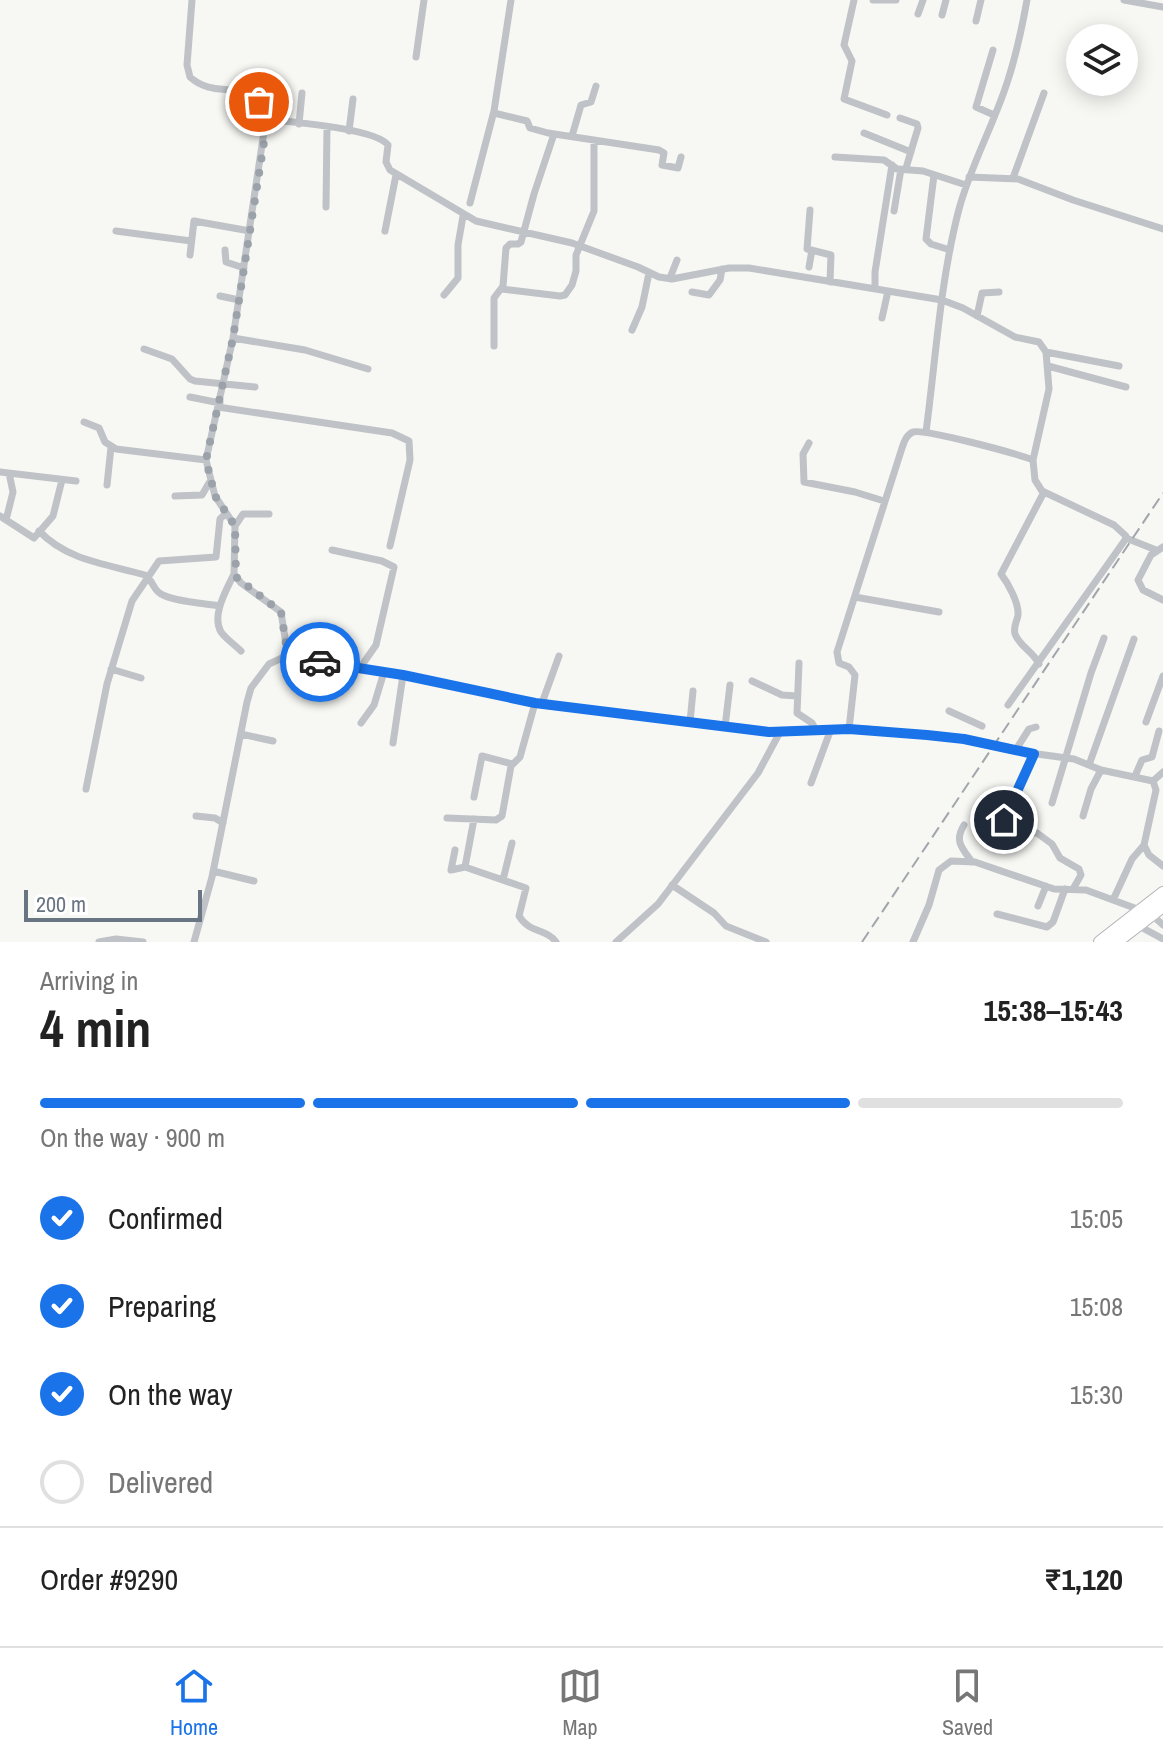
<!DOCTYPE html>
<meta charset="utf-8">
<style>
body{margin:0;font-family:"Archivo Narrow",sans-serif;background:#f6f6f6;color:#222;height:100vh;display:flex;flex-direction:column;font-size:30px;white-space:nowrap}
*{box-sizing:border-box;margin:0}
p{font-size:26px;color:#767676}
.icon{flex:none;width:44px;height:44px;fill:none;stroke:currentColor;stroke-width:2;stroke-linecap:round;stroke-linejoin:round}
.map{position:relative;height:942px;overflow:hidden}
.panel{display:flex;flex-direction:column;background:#fff;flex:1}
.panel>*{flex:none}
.buttons{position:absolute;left:1066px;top:24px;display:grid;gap:16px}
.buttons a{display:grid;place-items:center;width:72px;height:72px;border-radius:50%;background:#fff;box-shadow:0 4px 20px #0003;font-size:40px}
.scale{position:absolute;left:24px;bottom:20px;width:178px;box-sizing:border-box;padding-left:8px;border:4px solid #697582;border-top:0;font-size:22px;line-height:28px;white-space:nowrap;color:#697582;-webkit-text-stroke:6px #fff;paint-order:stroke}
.pin{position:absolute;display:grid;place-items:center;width:68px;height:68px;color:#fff;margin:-34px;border:4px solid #fff;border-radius:50%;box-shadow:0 2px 8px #0007}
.courier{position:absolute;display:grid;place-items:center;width:80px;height:80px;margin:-40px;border:6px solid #1a73e8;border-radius:50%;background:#fff;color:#222;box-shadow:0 2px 10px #0007}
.headline em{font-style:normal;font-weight:800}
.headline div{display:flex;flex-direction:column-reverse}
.headline{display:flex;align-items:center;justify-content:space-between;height:136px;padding:0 40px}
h1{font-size:52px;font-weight:800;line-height:60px}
.bar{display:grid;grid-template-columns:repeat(4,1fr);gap:12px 8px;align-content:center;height:96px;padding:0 40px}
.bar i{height:10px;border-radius:6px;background:#e0e0e0}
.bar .selected{background:#1a73e8}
.bar p{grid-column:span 4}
.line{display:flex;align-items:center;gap:20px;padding:0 40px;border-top:2px solid #e0e0e0}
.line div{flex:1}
ol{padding:0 40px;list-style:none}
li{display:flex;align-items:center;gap:24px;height:88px}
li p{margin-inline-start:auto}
li .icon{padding:8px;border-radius:50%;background:#1a73e8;color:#fff;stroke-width:4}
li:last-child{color:#767676}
li i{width:44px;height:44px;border:4px solid #e0e0e0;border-radius:50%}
.dock{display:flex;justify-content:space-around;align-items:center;height:112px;border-top:2px solid #e0e0e0;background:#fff;font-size:22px;color:#767676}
.dock a{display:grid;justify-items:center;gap:4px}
.dock .selected{color:#1a73e8}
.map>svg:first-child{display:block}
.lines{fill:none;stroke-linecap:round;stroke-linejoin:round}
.trunk-casing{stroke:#b2b5b9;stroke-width:14}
.minor{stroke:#bfc2c6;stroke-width:7}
.trunk{stroke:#fff;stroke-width:12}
.rail{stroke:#a1a6ab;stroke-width:2;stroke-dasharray:12 6;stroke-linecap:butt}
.done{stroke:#9ba2aa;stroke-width:8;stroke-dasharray:0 14.4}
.route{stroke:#1a73e8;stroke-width:10}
</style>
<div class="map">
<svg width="1163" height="942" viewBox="0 0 1163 942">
<rect width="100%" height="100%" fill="#f7f7f4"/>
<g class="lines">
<g class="trunk-casing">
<path id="trunk" d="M1100 942 1163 893
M1116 942 1163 906"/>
</g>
<path class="minor" d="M192 0 187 65 190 77C218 103 255 71 265 125L233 338 206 460 215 496 235 526 234 574 241 583 281 612 288 657
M854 0 844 45 852 61 844 99 887 115
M873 0H896
M1124 0 1163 7
M918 14 923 0
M942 15 946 0
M976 21 981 0
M993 50 976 107 994 115
M416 57 424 0
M494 113 527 121 530 128 548 133 659 150 664 153 662 165 678 168 681 157
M900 118 917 124 918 128 906 168
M264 119C289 122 375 128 388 145L386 162 390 170 476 221 572 243 638 267 659 277 672 279 729 268H749L942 300 963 308 1015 337 1039 342 1046 352 1049 389 1033 460
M299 124 302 93
M349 131 353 99
M864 133 911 152
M572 136 581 105 591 102 596 86
M835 157 884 160 897 169 923 171 966 185
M934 175 926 239 931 244 950 250
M969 177 1018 179 1073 200 1163 229
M1013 178 1044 93
M470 203 494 111 511 0
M326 207 327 127
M810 210 807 249 831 255 830 282
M894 211 901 169
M116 231 191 241
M385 231 396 175
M225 250 226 262 244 268
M190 255 194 221 250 231
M809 267 812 250
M670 278 677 260
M502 289 560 296 565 295 572 285 576 271V255L594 211V140
M875 289V272L892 165
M692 292 709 295 720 280 722 269
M444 295 458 278V245L463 216
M220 296 239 300
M977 316 982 293 999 292
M882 318 888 291
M632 330 642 307 649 273
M233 338 305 350 368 369
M494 346V298L503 286 506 248 510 244H518L521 242 534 194 554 134
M144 349 172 359 190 379 195 381 255 387
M1046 352 1119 366
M1048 366 1126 387
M190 397 220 403
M218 407 392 433 409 441 410 460 390 546
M84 422 99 428 105 442 116 449 206 460
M926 432C936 357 940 282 959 209 971 165 993 126 1007 83 1016 56 1022 28 1027 0
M809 443 803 454 804 482 855 492 884 501
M0 472 76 481
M107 485 111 447
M175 496 202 495 209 483
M0 516 34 538 53 516 62 480
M6 520 13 492 9 473
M235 526 243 514H269
M39 531C68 561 107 564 145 575 153 580 153 590 161 594 175 602 204 603 220 606
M1126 538 1156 550
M1163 547 1151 555 1138 580 1143 590 1163 600
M332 550 382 561 394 567 376 645 360 668
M234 574C227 589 211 615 221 632 226 639 235 645 241 651
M855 597 939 612
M799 663 797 713 812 723 816 730
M1039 664C1033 651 1020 647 1015 634 1013 626 1017 622 1018 615 1019 603 1008 583 1001 574L1044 492
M111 669 141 678
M752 681 782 695 797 696
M542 703 559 656
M949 711 982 726
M690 722 693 691
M1146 722 1163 676
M361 723 374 705 384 672
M725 727 730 685
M849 729 855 675 849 667 839 663 837 652 902 448C904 442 906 435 913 432 923 428 1018 454 1033 460L1035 480 1042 491 1114 525 1126 536 1125 540 1008 705
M241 734 273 741
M393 743 403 675
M1015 751 1029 729 1036 727
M1034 754 1005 816 1004 824 1017 833H1037L1052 844 1060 858 1079 869 1081 875 1073 889
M1089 765 1134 639
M1135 776 1142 760 1152 757 1159 731
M1153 781 1163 772
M811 783 831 729
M86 789 107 684 132 601 159 561 216 557 220 519 226 513
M474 797 482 756 512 764
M1052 803 1091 673 1104 638
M196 816 215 818 223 823
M1083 816 1091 789 1101 770
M447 818 496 820 502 816 511 766 520 757 535 703
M474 819 465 867 526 888 519 916C530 934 546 928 556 942
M964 825C954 841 962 848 972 862
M455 850 451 870 465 867
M213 871 254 881
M503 880 512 843
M672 885 714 913 726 926 766 942
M1113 900 1132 859 1144 845
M1038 906 1046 886
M997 914 1047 927 1053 922 1065 889
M1151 914 1163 925
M1137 925 1163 939
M99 942 116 939 143 942
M194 942 212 877 247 702 251 688 269 664 282 658 296 657 403 675 535 703 736 728 769 732 867 729 964 739 1015 751 1074 759 1101 770 1153 781 1156 790 1144 845 1149 855 1163 866
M616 942 658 904 758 773 780 732
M913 942 929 905 939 870 951 861 975 862 1054 889 1086 890 1140 910"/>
<use href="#trunk" class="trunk"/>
<path class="rail" d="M862 942 1163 493"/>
</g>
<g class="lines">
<path class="done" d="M259 102 264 119 265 136 233 338 206 460 215 496 235 526 236 577 281 612 288 657 320 662"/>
<path class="route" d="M320 662 403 675 535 703 769 732 849 729 927 735 964 739 1034 754 1004 820"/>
</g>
</svg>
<div class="buttons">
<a><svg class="icon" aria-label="layers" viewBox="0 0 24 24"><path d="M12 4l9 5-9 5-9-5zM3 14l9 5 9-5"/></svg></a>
</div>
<div class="scale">200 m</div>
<div class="pin" style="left:259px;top:102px;background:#ea580c"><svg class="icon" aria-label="bag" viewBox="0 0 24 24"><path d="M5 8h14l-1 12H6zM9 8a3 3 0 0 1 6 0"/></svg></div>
<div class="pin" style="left:1004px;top:820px;background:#1f2937"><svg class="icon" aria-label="home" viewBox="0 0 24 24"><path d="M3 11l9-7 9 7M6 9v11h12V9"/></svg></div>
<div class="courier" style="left:320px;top:662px"><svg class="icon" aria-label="car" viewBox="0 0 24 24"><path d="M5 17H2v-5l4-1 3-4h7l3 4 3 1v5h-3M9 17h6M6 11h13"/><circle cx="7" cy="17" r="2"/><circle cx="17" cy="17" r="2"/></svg></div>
</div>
<section class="panel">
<div class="headline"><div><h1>4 min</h1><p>Arriving in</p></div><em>15:38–15:43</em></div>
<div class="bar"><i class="selected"></i><i class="selected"></i><i class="selected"></i><i></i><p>On the way · 900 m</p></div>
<ol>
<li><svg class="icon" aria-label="check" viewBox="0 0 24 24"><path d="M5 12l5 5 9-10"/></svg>Confirmed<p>15:05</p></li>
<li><svg class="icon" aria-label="check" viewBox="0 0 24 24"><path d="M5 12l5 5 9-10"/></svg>Preparing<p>15:08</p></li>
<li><svg class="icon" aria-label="check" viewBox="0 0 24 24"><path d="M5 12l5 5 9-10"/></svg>On the way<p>15:30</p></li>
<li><i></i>Delivered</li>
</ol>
<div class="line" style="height:104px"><div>Order #9290</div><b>₹1,120</b></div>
</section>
<nav class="dock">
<a class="selected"><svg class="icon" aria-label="home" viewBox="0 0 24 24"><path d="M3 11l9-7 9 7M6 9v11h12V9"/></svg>Home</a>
<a><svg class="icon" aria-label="map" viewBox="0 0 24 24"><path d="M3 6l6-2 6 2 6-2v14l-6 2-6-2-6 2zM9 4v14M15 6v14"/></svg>Map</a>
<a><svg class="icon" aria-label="saved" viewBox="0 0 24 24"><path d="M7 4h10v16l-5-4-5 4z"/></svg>Saved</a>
</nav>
